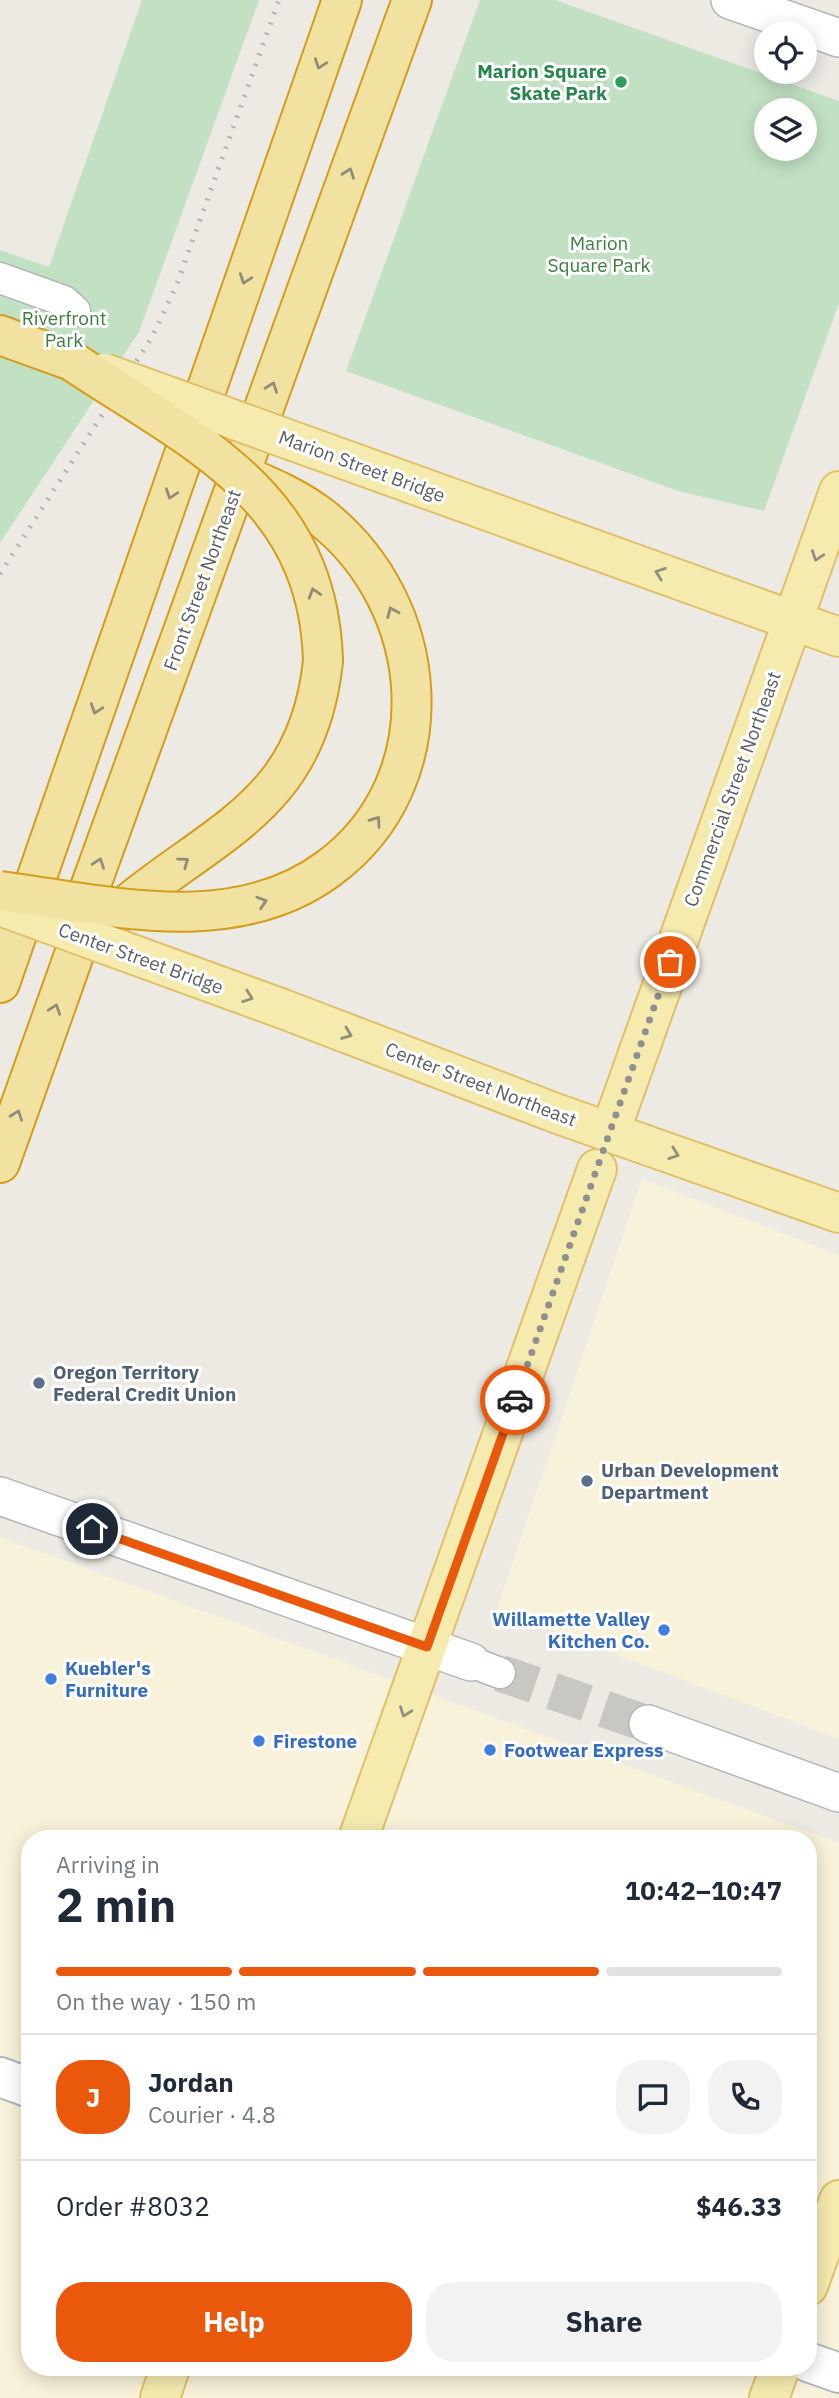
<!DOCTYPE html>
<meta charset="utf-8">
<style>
body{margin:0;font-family:"IBM Plex Sans",sans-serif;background:#f2f2f3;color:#1f2937;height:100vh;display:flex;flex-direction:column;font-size:26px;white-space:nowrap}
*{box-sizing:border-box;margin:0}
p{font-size:23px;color:#747a83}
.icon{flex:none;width:38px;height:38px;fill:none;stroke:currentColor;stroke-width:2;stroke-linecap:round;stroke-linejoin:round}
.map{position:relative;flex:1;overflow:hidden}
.details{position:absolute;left:21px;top:1830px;width:796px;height:546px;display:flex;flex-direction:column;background:#fff;border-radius:28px;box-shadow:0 4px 18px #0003}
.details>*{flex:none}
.controls{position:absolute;left:754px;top:21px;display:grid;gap:14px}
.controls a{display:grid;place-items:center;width:63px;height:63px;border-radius:50%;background:#fff;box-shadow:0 4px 18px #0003;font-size:35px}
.pin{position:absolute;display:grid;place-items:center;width:60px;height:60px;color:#fff;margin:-30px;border:4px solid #fff;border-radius:50%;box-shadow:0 2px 7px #0007}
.courier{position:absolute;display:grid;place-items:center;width:70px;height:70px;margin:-35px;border:5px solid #ea580c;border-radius:50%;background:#fff;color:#222;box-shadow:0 2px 9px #0007}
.summary em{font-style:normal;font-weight:800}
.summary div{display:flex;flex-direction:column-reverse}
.summary{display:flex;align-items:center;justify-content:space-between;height:119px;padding:0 35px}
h1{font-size:46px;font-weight:800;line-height:52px}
.bar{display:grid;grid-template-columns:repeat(4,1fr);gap:10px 7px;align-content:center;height:84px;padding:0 35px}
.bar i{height:9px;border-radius:5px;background:#e0e1e3}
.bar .current{background:#ea580c}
.bar p{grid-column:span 4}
.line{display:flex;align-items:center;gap:18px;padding:0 35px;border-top:2px solid #e0e1e3}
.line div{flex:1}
.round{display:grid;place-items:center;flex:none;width:74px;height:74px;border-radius:28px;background:#f2f2f3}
.cta{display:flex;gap:14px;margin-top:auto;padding:14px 35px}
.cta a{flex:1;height:80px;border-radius:28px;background:#ea580c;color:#fff;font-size:28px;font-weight:800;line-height:80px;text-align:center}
.cta a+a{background:#f2f2f3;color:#1f2937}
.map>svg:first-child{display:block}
.commercial{fill:#f9f2da;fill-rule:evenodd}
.green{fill:#c2e1c2;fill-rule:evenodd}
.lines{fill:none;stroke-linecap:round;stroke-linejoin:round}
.tertiary-tunnel{stroke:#c8c7c3;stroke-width:37;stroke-dasharray:37 18;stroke-linecap:butt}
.minor-casing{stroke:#b3b5b8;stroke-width:33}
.tertiary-casing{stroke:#b3b5b8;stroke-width:40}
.secondary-casing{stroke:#b2b5b9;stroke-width:42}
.primary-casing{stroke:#e0c068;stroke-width:42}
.trunk-casing{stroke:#d49d1b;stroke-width:42}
.minor{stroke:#fff;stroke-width:30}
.tertiary{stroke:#fff;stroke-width:37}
.secondary{stroke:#fff;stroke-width:38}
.primary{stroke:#f5ebaf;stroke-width:38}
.trunk{stroke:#f2e2a2;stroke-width:38}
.rail{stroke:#b1b2b2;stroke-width:5;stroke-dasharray:2 9;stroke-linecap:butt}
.primary-bridge-casing{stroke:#e0c068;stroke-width:42;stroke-linecap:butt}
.trunk-bridge-casing{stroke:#d49d1b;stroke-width:42;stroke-linecap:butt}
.primary-bridge{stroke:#f5ebaf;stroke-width:38}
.trunk-bridge{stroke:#f2e2a2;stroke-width:38}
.oneway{stroke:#908c78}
.oneway2{stroke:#918f7d}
.done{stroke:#8e8f8f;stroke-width:7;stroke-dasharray:0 12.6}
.route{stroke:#ea580c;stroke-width:9}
.leisure-dot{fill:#2e9e5b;stroke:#fff;stroke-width:2.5}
.service-dot{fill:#5c6f8a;stroke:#fff;stroke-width:2.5}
.shop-dot{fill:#3f7fe0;stroke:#fff;stroke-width:2.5}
.labels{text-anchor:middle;stroke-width:6;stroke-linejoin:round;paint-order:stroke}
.leisure-label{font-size:19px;font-weight:bold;fill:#27864d;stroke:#fff;text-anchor:end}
.park-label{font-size:19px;fill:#3e7d42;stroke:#fff}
.street-label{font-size:19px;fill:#5b5e62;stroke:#fff}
.service-label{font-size:19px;font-weight:bold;fill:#4e5e75;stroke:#fff;text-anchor:start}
.shop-label{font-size:19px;font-weight:bold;fill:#366cbe;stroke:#fff;text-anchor:start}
</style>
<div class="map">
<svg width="839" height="2398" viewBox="0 0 839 2398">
<rect width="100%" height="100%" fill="#eceae3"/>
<path class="commercial" d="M642 1179 839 1255V1739L497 1609Z
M0 1537 839 1843V2398H0ZM30 1839H808V2368H30Z"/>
<path class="green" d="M142 0H259L139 332 0 543V250L49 267Z
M480 0H555L839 101V303L764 511 678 491 346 371ZM805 110V149H766V110Z"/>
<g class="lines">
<path class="tertiary-tunnel" d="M500 1673 648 1724"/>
<g class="minor-casing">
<path id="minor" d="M0 278 64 301 75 311
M471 1662 500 1673"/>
</g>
<g class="tertiary-casing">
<path id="tertiary" d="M730 0 839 38
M0 1496 471 1662
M648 1724 839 1793"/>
</g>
<g class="secondary-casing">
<path id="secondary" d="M0 2077 30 2088
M808 2362 839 2373"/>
</g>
<g class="primary-casing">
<path id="primary" d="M724 596 839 637
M283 1009 558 1114 839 1213
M610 1132 839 491
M358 1839 597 1169
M808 2286 839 2200
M160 2398 170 2368
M769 2398 780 2368"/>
</g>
<g class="trunk-casing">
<path id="trunk" d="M0 335 72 361
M240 474C268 486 295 497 320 516 433 604 448 781 328 869
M105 924C203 833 307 815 323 661
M0 983 342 0
M0 1163 75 952 88 893 412 0"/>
</g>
<use href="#minor" class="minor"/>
<use href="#tertiary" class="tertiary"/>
<use href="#secondary" class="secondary"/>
<use href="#primary" class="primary"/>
<use href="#trunk" class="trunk"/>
<path class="rail" d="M0 574 152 337 177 284 279 0"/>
<g class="primary-bridge-casing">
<path id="primary-bridge" d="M104 373 724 596
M0 906 283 1009"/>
</g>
<g class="trunk-bridge-casing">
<path id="trunk-bridge" d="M72 361C194 443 318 493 323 661
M0 891C107 905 233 939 328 869"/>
</g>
<use href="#primary-bridge" class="primary-bridge"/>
<use href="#trunk-bridge" class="trunk-bridge"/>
</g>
<defs><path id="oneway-chevron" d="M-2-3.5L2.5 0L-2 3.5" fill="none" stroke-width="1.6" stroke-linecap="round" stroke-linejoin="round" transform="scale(1.75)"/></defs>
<g class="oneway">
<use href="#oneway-chevron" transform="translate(320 64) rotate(109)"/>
<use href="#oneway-chevron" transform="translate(349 173) rotate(-70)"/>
<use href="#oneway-chevron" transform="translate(245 279) rotate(109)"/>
<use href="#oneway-chevron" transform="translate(272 387) rotate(-70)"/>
<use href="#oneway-chevron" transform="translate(171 494) rotate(109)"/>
<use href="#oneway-chevron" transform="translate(314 593) rotate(-107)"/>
<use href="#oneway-chevron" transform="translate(392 612) rotate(-113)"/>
<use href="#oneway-chevron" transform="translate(96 709) rotate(109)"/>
<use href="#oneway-chevron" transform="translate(376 821) rotate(-55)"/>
<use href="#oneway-chevron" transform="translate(184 862) rotate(-36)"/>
<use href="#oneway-chevron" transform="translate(99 863) rotate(-70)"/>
<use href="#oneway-chevron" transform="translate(262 902) rotate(-18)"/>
<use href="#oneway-chevron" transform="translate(55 1009) rotate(-71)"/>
<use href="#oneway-chevron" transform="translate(17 1115) rotate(-70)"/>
</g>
<g class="oneway2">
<use href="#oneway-chevron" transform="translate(817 556) rotate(109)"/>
<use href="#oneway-chevron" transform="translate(660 573) rotate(-160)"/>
<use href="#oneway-chevron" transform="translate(248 997) rotate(20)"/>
<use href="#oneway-chevron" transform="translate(347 1034) rotate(21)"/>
<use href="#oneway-chevron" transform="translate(674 1154) rotate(20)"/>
<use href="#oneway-chevron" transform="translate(405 1712) rotate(110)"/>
</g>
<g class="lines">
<path class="done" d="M515 1400 670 962"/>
<path class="route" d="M92 1529 427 1647 515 1400"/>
</g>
<circle class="leisure-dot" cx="621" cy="82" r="7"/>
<g class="service-dot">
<circle cx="39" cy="1383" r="7"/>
<circle cx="587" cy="1481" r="7"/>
</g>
<g class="shop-dot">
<circle cx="664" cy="1630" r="7"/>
<circle cx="51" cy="1679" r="7"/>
<circle cx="259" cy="1741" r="7"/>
<circle cx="490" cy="1750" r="7"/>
</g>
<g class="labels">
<g class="leisure-label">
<text x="607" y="78">Marion Square<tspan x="607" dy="22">Skate Park</tspan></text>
</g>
<g class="park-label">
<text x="599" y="250">Marion<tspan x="599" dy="22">Square Park</tspan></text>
<text x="64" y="325">Riverfront<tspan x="64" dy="22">Park</tspan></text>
</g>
<g class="street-label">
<text transform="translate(362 466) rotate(20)" y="7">Marion Street Bridge</text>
<text transform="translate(202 580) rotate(-70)" y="7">Front Street Northeast</text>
<text transform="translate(732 789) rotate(-70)" y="7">Commercial Street Northeast</text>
<text transform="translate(141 958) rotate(20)" y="7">Center Street Bridge</text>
<text transform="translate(481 1084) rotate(21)" y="7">Center Street Northeast</text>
</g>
<g class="service-label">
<text x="53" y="1379">Oregon Territory<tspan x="53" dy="22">Federal Credit Union</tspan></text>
<text x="601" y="1477">Urban Development<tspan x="601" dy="22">Department</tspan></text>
</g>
<g class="shop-label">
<text x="650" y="1626" text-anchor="end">Willamette Valley<tspan x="650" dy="22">Kitchen Co.</tspan></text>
<text x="65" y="1675">Kuebler's<tspan x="65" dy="22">Furniture</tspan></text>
<text x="273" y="1748">Firestone</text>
<text x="504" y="1757">Footwear Express</text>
</g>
</g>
</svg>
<div class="controls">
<a><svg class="icon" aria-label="locate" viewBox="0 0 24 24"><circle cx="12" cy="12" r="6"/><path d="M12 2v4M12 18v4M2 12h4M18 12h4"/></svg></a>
<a><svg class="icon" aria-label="layers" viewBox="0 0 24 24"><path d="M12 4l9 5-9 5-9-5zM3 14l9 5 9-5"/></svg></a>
</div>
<div class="pin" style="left:670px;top:962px;background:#ea580c"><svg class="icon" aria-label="bag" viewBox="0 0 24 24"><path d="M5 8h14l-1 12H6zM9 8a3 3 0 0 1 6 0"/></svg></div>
<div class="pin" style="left:92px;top:1529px;background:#1f2937"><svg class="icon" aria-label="home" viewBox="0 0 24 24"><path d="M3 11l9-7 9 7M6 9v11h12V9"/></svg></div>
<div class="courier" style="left:515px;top:1400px"><svg class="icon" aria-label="car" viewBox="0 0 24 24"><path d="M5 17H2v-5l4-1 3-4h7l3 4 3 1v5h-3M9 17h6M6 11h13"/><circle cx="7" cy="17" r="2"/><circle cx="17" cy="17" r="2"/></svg></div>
<section class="details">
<div class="summary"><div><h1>2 min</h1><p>Arriving in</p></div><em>10:42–10:47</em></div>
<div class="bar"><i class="current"></i><i class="current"></i><i class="current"></i><i></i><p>On the way · 150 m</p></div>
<div class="line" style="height:126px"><b class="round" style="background:#ea580c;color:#fff">J</b><div><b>Jordan</b><p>Courier · 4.8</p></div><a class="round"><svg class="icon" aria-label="chat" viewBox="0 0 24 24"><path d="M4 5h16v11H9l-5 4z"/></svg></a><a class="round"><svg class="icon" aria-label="phone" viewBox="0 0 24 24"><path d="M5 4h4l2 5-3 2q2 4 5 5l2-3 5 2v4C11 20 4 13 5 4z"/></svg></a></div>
<div class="line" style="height:91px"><div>Order #8032</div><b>$46.33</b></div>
<div class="cta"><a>Help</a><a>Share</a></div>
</section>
</div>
